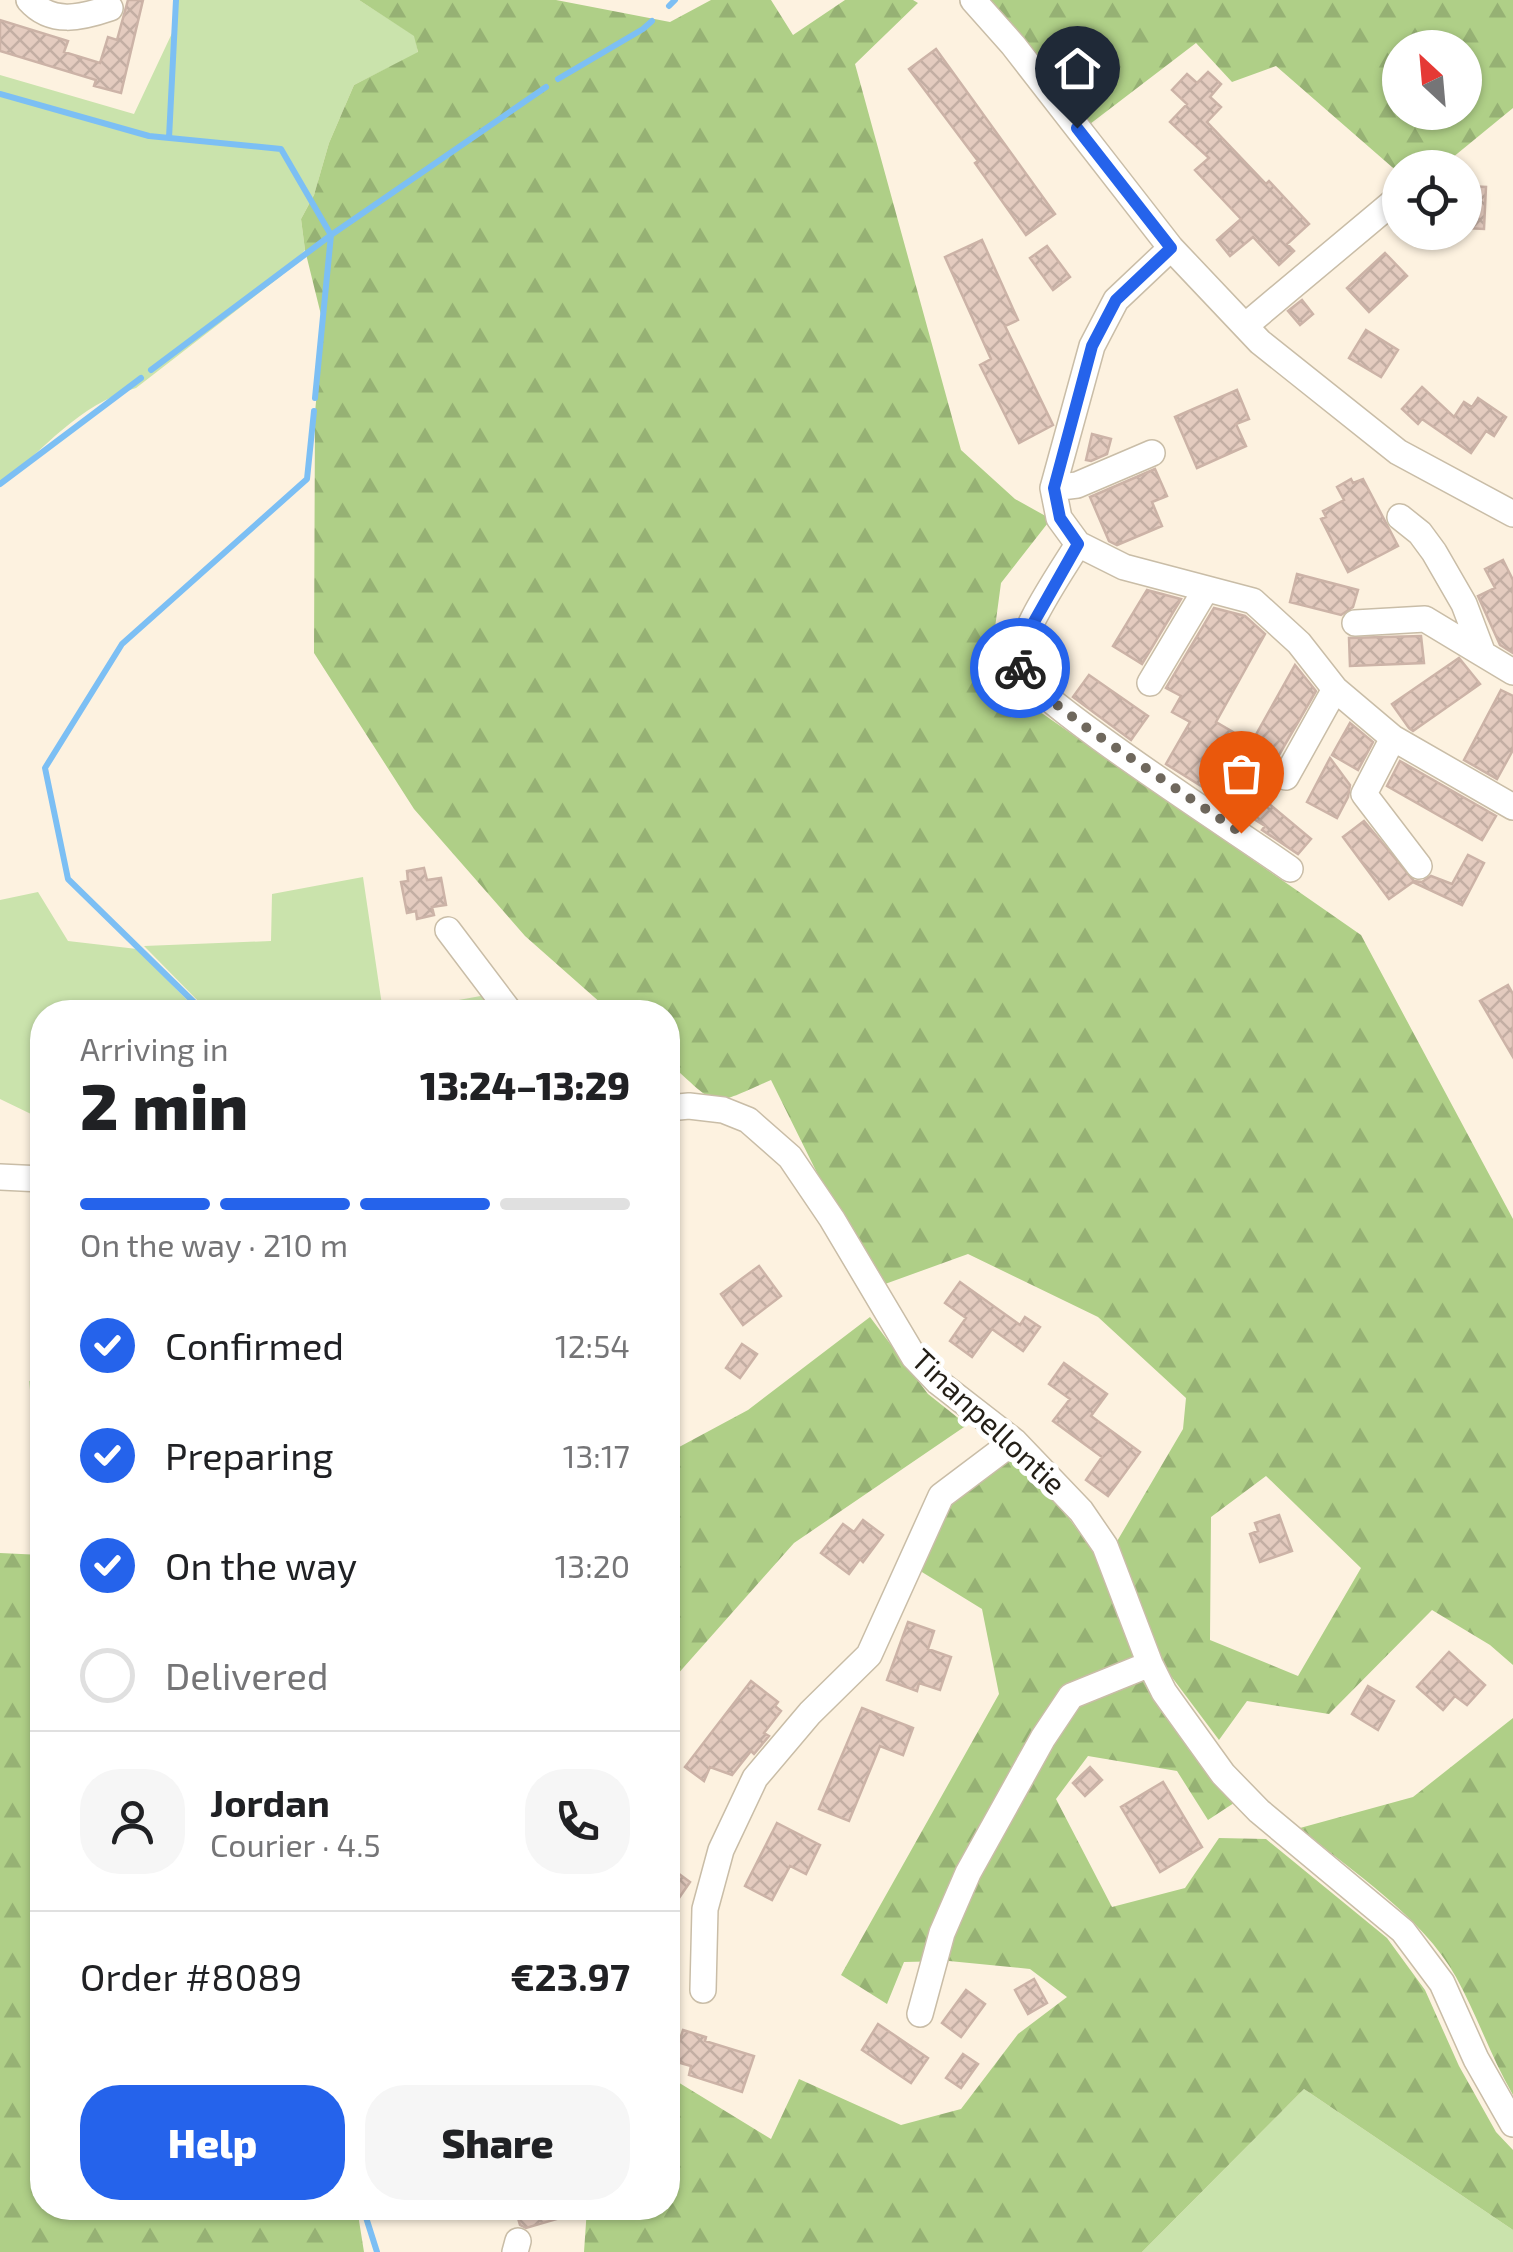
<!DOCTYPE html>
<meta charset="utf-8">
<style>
body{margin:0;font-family:"Exo 2",sans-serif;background:#f6f6f6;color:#202124;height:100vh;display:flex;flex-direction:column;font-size:38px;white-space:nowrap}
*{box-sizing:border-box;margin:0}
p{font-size:32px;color:#757577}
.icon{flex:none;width:55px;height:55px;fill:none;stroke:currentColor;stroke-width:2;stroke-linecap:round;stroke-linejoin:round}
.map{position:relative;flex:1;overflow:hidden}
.sheet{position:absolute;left:30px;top:1000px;width:650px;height:1220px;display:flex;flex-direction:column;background:#fff;border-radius:40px;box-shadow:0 2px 8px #0004}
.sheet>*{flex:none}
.needle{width:65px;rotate:334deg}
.buttons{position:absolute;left:1382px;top:30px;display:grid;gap:20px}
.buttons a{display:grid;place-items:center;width:100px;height:100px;border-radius:50%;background:#fff;box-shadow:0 2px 8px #0004;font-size:50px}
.pin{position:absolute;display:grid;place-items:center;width:85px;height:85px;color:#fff;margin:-102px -42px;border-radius:50% 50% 50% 0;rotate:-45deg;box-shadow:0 0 10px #0007}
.pin .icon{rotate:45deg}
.courier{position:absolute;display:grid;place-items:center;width:100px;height:100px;margin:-50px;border:8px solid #2563eb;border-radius:50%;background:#fff;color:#222;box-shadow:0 2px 12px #0007}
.headline em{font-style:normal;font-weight:800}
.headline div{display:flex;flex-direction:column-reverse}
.headline{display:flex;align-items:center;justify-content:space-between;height:170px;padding:0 50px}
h1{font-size:65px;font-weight:800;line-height:75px}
.bar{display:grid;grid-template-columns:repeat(4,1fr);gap:15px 10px;align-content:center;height:120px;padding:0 50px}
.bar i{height:12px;border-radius:8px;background:#e0e0e0}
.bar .selected{background:#2563eb}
.bar p{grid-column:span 4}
.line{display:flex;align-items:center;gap:25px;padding:0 50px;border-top:2px solid #e0e0e0}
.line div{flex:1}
.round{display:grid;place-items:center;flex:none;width:105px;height:105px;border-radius:40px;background:#f6f6f6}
ol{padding:0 50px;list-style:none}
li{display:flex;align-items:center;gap:30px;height:110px}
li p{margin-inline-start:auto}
li .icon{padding:10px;border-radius:50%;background:#2563eb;color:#fff;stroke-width:4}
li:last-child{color:#757577}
li i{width:55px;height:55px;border:5px solid #e0e0e0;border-radius:50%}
.button{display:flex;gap:20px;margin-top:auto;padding:20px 50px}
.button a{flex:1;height:115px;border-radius:40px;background:#2563eb;color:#fff;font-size:40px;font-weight:800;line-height:115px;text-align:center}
.button a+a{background:#f6f6f6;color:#202124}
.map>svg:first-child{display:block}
.green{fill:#cae3ac}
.forest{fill:url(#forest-firs);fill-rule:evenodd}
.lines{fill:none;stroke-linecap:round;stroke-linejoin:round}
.stream{stroke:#7cbff4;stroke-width:6}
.building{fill:url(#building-cross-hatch);stroke:#ccb3a7;stroke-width:2.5}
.minor-casing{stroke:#c9bda7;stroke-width:28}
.minor{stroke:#fff;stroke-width:25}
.done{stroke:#6f685d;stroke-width:10;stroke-dasharray:0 18}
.route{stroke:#2563eb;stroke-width:12}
.labels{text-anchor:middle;stroke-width:10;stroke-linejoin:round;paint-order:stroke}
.street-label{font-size:30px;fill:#231e16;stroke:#fff}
</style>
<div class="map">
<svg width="1513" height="2252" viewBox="0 0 1513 2252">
<defs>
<pattern id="forest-firs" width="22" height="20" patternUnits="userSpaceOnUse" patternTransform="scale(2.5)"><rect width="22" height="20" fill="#afcf87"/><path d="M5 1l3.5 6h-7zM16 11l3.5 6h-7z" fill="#96b174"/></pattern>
<pattern id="building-cross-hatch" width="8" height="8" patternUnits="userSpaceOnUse" patternTransform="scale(2.5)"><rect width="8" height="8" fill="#e4cbbf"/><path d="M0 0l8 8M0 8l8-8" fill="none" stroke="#c3aea3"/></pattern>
</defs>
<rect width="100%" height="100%" fill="#fdf2e0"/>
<path class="green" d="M176 0H359L415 36 418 53 354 85 329 143 314 195 301 219 305 250 281 276 136 388C77 405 45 449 0 485V75L134 114 174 29Z
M363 877 383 1012H209L144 946 271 941 272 894Z
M38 892 68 941 137 949 199 1012H42V1126L31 1114 0 1099V900Z
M486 995 498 1012H393Z
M42 1379V1499L29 1381Z
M1304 2089 1513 2230V2252H1142Z"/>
<path class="forest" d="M359 0H556L670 22 711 0H771L793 35 845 0H913L918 3 855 64 961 450 1015 499 1051 519 1001 583 994 635 1005 668 1033 707 1361 935 1513 1219V1665L1490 1645 1432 1610 1329 1714 1247 1701 1219 1740 1162 1664 1116 1543 1183 1429 1186 1398 1098 1317 968 1254 874 1288 771 1080C707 1108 721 1109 668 1062V1012H611L525 936 414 809 314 653 315 413 323 323 305 250 301 219 314 195 329 143 354 85 418 52 414 36ZM1266 1476 1361 1568 1298 1676 1210 1640 1211 1517Z
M987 0H1513V108L1441 167 1400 168V174L1276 66 1232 82 1196 43 1090 124ZM1400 48H1465V112H1400Z
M870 1317 928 1394 967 1425 794 1543 668 1685V1453L748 1410Z
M1011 1457 1045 1486 1094 1552 1154 1695 1189 1750 1237 1801 1208 1820 1177 1771 1088 1756 1056 1799 1112 1907 1185 1888 1219 1838 1266 1839 1387 1938 1425 1990 1459 2066 1496 2132 1513 2150V2230L1304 2089 1142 2252H584L587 2208H668V2076L771 2139 799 2079 901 2125 961 2109 1018 2034 1067 1997 1030 1969 949 1961 904 1962 887 2004 841 1975 999 1694 982 1609 917 1569 949 1505Z
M0 1553 42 1555V2208H357L364 2252H0Z
M1513 1718V2095C1491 2057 1477 2015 1456 1977 1421 1915 1353 1873 1300 1828L1413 1797Z"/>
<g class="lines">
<path class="stream" d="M669 6 675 0
M558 79 643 29 652 21
M0 94 149 136 281 149 331 235 315 398
M169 138 176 0
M151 370 331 235 546 87
M0 484 141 378
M204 1012 68 879 45 768 122 644 307 479 314 411
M363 2208 377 2252"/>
</g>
<path class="building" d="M128 0H143L121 93 94 86 96 80 0 51V20L68 41 64 52 100 63 108 37 117 40Z
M936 49 1055 214 1026 235 975 163 978 161 909 69Z
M1208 72 1221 84 1210 97 1221 107 1207 122 1266 184 1269 181 1309 224 1287 244 1294 251 1279 265 1253 237 1230 256 1217 240 1241 219 1195 170 1209 158 1170 122 1187 104 1172 90 1187 74 1197 83Z
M1465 186 1486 187 1484 229 1465 228Z
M982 240 1018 320 1005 326 1053 425 1019 443 980 365 991 359 945 257Z
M1047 246 1070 277 1053 290 1030 258Z
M1385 253 1407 276 1369 312 1347 288Z
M1302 300 1313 314 1300 325 1288 311Z
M1366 330 1398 350 1381 377 1349 358Z
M1422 387 1454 417 1464 402 1472 407 1478 398 1506 417 1494 436 1486 431 1471 453 1422 419 1418 424 1402 409Z
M1237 390 1249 419 1236 424 1246 446 1197 468 1175 417Z
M1092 434 1111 439 1107 454 1091 461 1086 460Z
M1155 469 1167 496 1152 502 1162 526 1117 545 1109 541 1090 497Z
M1351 479 1353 483 1363 479 1398 546 1348 572 1321 519 1326 517 1323 511 1344 500 1337 487Z
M1503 560 1513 580V653L1500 645 1478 596 1495 588 1485 569Z
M1297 574 1358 590 1353 607 1341 615 1290 602Z
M1147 590 1181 599 1142 664 1113 646Z
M1214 608 1245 616 1265 634 1216 722 1233 732 1216 765 1236 776 1311 839 1298 854 1262 830 1265 826 1166 764 1190 722 1172 712 1181 696 1166 688Z
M1421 636 1424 663 1350 666 1349 638Z
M1047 649 1064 659 1054 677 1038 665Z
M1459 658 1480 684 1413 731 1409 728 1392 704Z
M1295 665 1316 691 1279 755 1253 740Z
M1089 675 1148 716 1131 740 1073 697Z
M1501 690 1513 696V750L1497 779 1464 760Z
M1350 723 1373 742 1358 770 1332 755Z
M1330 758 1350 785 1348 797 1337 818 1307 802Z
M1400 761 1496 816 1482 840 1387 786Z
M1364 821 1414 881 1422 882 1431 876 1452 884 1468 855 1484 863 1462 905 1413 882 1389 899 1343 837Z
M424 868 427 880 441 878 446 905 432 907 434 915 417 919 416 911 407 913 401 882 408 881 407 871Z
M1508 985 1513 994V1057L1480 1001Z
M759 1266 781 1296 743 1325 721 1294Z
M960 1282 1020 1325 1025 1317 1040 1327 1023 1351 992 1329 972 1357 950 1341 966 1318 945 1303Z
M742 1344 757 1354 740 1378 726 1368Z
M1064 1363 1107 1394 1091 1416 1140 1452 1108 1496 1086 1480 1102 1457 1053 1421 1070 1399 1049 1384Z
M1279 1515 1292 1551 1260 1562 1250 1534 1258 1531 1255 1523Z
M863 1520 883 1535 863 1562 860 1559 849 1574 821 1553 843 1524 854 1532Z
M908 1622 934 1631 928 1649 951 1657 940 1690 919 1683 917 1691 887 1680Z
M1449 1652 1485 1685 1467 1705 1455 1696 1443 1710 1417 1687Z
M751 1681 778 1702 775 1706 781 1711 764 1733 769 1736 754 1754 751 1751 732 1775 710 1767 704 1781 685 1767Z
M1368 1686 1394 1701 1378 1730 1352 1714Z
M862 1708 913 1728 903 1755 880 1746 849 1821 819 1809Z
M1090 1767 1102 1780 1085 1796 1073 1783Z
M1163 1782 1202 1847 1160 1872 1121 1807Z
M777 1823 820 1845 806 1874 790 1866 772 1900 745 1886Z
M675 1871 690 1882 668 1914V1882Z
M1034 1979 1047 2003 1028 2014 1015 1990Z
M966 1990 985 2004 961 2037 942 2023Z
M878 2024 928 2058 911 2083 862 2050Z
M683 2030 706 2037 705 2041 754 2056 742 2092 689 2075 691 2066 673 2061Z
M963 2054 978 2064 961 2088 946 2078Z
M515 2208H580L581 2212 526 2228 520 2225Z"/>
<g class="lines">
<g class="minor-casing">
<path id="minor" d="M29 0C51 25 81 18 110 8
M973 0 1013 45 1171 248 1260 342 1398 452 1513 514
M1171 248 1116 300 1092 346 1053 488 1059 518 1078 544 1124 567 1253 601 1299 643 1335 689 1393 738 1513 807
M1245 326 1399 197
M1053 488 1077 485 1152 453
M1400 517 1420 533 1434 552 1464 604 1483 654 1513 672
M1078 544C1064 568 1012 641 1020 667 1028 698 1249 839 1290 869
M1355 623 1425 619 1483 654
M1150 683 1206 589
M1393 738 1364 794 1419 866
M1286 777 1335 689
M448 930 510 1012
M668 1108 689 1106 723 1110 748 1120 790 1157 832 1219 914 1357 938 1382 1014 1441 1081 1511 1105 1546 1150 1664 1164 1692 1223 1774 1259 1811 1403 1931 1442 1983 1476 2059 1513 2124
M0 1177 42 1179
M703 1990 705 1909 721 1850 755 1778 810 1713 869 1655 941 1496 1014 1441
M920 2014 942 1933 968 1873 1043 1738 1071 1696 1150 1664
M515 2252 518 2241"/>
</g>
<use href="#minor" class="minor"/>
</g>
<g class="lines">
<path class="done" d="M1020 668 1031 685 1087 728 1241 833"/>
<path class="route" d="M1020 668 1022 643 1078 544 1060 518 1054 488 1092 346 1116 300 1171 248 1077 128"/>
</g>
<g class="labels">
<g class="street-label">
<text transform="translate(988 1422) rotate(43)" y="10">Tinanpellontie</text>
</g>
</g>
</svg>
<div class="buttons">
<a><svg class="needle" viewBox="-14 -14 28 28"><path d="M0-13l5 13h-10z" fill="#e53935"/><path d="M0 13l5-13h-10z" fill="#757577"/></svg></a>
<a><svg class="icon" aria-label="locate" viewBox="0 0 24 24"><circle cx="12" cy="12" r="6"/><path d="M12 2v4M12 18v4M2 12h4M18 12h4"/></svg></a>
</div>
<div class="pin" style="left:1241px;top:833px;background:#ea580c"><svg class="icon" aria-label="bag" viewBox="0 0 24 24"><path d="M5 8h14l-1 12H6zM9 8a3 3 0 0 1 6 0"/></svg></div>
<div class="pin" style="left:1077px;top:128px;background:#1f2937"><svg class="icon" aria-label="home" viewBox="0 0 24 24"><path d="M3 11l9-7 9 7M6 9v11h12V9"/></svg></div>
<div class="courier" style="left:1020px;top:668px"><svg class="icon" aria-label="bike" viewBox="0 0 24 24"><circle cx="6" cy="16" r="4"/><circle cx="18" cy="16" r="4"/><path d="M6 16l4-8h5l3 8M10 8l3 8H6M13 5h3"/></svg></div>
<section class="sheet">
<div class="headline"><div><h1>2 min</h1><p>Arriving in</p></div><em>13:24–13:29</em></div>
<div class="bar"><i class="selected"></i><i class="selected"></i><i class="selected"></i><i></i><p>On the way · 210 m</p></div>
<ol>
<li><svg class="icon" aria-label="check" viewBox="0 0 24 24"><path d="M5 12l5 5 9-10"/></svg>Confirmed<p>12:54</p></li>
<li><svg class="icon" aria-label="check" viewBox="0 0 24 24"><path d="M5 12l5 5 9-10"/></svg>Preparing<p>13:17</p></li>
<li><svg class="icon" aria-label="check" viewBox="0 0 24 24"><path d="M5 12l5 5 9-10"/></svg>On the way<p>13:20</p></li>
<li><i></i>Delivered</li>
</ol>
<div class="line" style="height:180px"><a class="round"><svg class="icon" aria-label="person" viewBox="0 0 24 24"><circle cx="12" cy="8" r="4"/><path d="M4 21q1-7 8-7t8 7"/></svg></a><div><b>Jordan</b><p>Courier · 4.5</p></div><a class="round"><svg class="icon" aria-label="phone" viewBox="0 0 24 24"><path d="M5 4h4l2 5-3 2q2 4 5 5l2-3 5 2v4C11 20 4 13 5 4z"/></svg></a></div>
<div class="line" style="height:130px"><div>Order #8089</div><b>€23.97</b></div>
<div class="button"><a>Help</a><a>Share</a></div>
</section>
</div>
